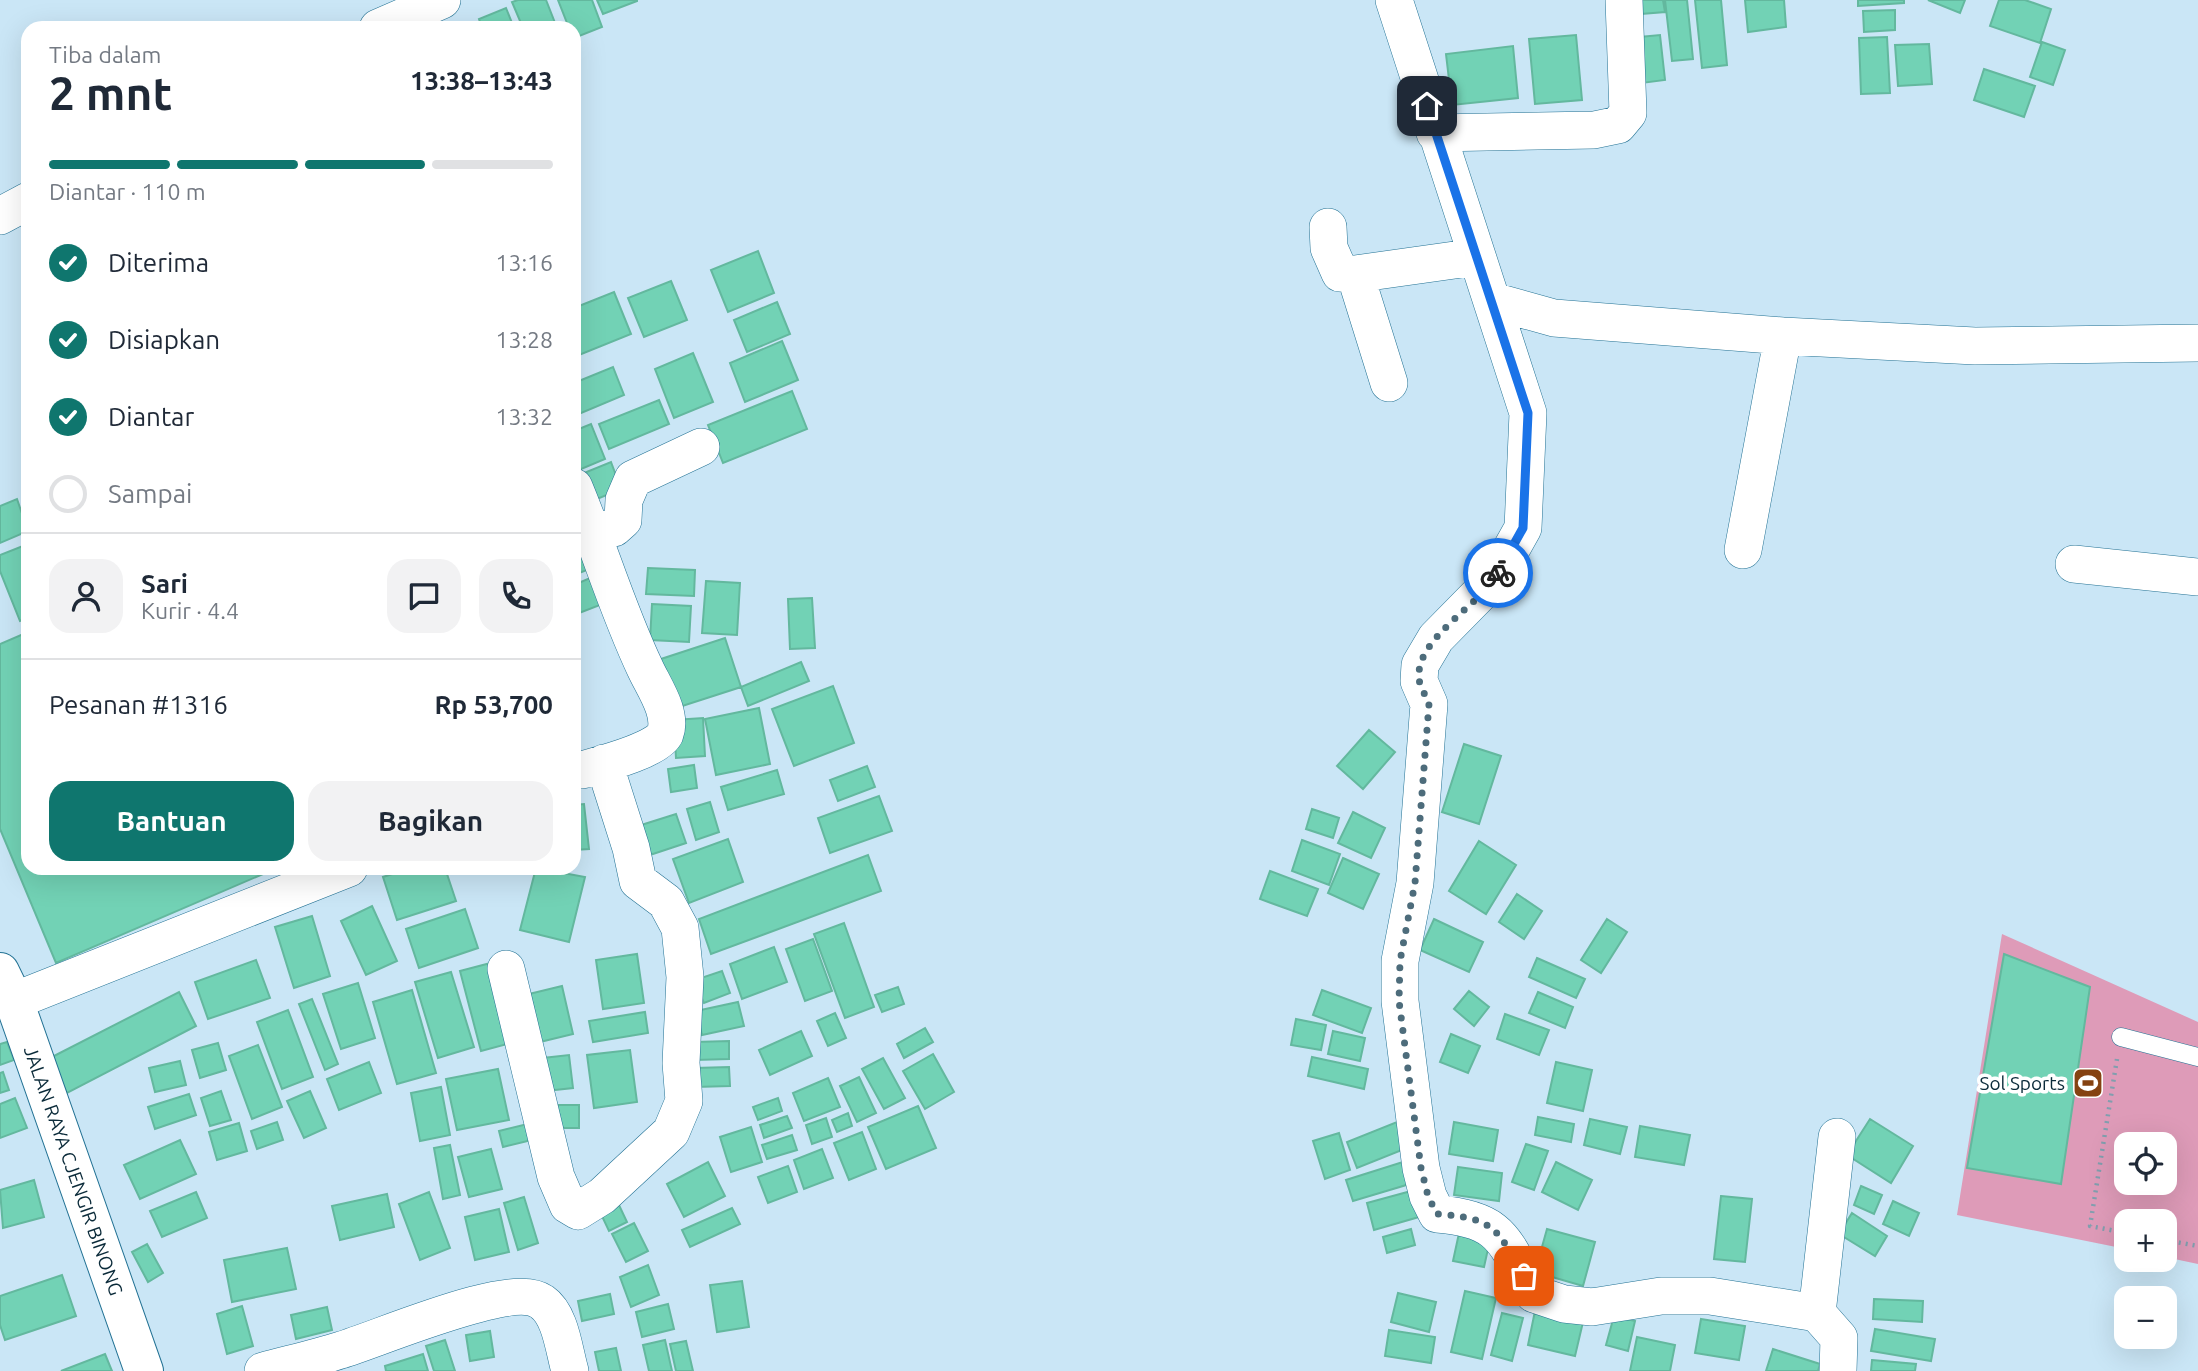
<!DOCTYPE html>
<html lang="id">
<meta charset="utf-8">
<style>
body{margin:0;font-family:Ubuntu,sans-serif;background:#f2f2f3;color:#1f2937;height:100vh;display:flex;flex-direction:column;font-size:26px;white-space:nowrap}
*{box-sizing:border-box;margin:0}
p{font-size:23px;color:#747a83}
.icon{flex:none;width:38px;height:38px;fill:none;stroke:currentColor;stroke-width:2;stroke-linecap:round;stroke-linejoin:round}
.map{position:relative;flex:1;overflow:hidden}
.drawer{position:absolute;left:21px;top:21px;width:560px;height:854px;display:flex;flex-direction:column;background:#fff;border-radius:21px;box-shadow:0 7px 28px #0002}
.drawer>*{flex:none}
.fabs{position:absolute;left:2114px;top:1132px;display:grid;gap:14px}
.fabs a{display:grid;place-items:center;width:63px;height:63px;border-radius:14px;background:#fff;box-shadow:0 7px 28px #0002;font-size:35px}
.pin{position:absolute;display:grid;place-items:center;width:60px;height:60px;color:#fff;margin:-30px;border-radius:14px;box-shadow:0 4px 10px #0006}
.courier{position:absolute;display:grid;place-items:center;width:70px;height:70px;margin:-35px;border:5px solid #1a73e8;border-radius:50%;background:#fff;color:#222;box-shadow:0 2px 9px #0007}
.head em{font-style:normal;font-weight:700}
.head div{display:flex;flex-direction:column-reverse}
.head{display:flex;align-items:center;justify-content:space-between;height:119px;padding:0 28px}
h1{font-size:46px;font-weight:700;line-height:52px}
.bar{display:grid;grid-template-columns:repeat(4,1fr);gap:10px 7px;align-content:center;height:84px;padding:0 28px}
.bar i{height:9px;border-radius:5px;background:#e0e1e3}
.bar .on{background:#0f766e}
.bar p{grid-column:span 4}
.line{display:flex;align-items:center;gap:18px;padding:0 28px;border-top:2px solid #e0e1e3}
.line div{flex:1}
.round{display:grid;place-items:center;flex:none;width:74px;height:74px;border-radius:21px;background:#f2f2f3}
ol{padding:0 28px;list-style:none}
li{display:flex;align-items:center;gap:21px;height:77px}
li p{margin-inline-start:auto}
li .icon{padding:7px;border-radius:50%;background:#0f766e;color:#fff;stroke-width:4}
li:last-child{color:#747a83}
li i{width:38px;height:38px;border:4px solid #e0e1e3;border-radius:50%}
.primary-button{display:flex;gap:14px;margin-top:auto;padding:14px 28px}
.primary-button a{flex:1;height:80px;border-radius:21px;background:#0f766e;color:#fff;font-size:28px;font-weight:700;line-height:80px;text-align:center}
.primary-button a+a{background:#f2f2f3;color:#1f2937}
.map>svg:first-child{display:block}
.green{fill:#de9bb8;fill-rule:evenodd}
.building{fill:#72d2b5;stroke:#63b89e;stroke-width:2}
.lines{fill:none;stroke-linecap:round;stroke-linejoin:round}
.lane-casing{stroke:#237294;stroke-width:19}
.street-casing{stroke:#237294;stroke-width:38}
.secondary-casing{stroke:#237294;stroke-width:40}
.path{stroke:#819eae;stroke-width:4.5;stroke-dasharray:2 5;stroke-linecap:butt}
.lane{stroke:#fff;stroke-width:18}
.street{stroke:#fff;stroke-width:37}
.secondary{stroke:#fff;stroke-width:38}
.done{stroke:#4d6c7b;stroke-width:7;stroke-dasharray:0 12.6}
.route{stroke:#1a73e8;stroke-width:9}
.labels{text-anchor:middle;stroke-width:7;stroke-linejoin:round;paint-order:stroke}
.poi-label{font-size:19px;fill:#0a2a39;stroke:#fff;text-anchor:end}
.street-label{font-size:19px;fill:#0a2a39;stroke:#fff}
</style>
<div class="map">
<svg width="2198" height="1371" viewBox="0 0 2198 1371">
<rect width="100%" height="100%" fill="#cae6f6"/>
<path class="green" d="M2002 934 2198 1022V1264L2165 1257V1222H2126V1249L1957 1215ZM2126 1144H2165V1183H2126Z"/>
<path class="building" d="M518 0H546L557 28H523L512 2Z
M558 0H592L602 27 574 38V28H569Z
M597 0H637V1L603 14Z
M1627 0H1663L1665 12 1629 15Z
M1665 0H1687L1693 59 1672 61Z
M1695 0H1721L1727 65 1702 68Z
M1745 0H1784L1786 27 1748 32Z
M1858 0H1904V3L1858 6Z
M1928 0H1965L1960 13Z
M1999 0H2025L2051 9 2040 43 1990 26Z
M506 8 514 28H482L479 19Z
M1895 10V30L1864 32 1863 11Z
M1576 35 1582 100 1535 104 1529 39Z
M1660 35 1665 80 1634 84 1629 38Z
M1887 37 1890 93 1861 94 1859 38Z
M2042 42 2065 50 2053 85 2030 77Z
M1929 44 1932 84 1898 86 1895 45Z
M1513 46 1518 98 1452 105 1446 54Z
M1984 69 2035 86 2024 117 1974 100Z
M758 251 774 293 728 312 711 270Z
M671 281 687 320 644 337 628 298Z
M614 292 631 334 574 357V308Z
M777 302 790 334 747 352 734 320Z
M782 341 798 380 745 402 730 363Z
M693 353 713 402 674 418 655 369Z
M613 367 624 395 574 416V383Z
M792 391 807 429 723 463 708 425Z
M659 400 669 424 609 449 599 424Z
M591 424 605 459 574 472V431Z
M611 462 621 489 590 502 579 475Z
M17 499 28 531 0 543V506Z
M574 538 587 570 574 575Z
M28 544V618L20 621 0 571V555Z
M648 568 695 570 694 596 646 594Z
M590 578 600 605 574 615V585Z
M706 581 740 583 737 635 702 633Z
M812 598 815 648 790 649 788 599Z
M652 604 691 606 689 642 650 640Z
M28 632V868H277L56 963 0 829V644Z
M725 638 741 687 673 709 658 660Z
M801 662 809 681 748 706 741 687Z
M833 686 854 743 794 766 772 709Z
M759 708 770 764 716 775 705 719Z
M703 718 705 756 676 758 674 720Z
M1369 730 1395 752 1363 789 1337 766Z
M1464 744 1501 756 1479 824 1442 812Z
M694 765 697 788 671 792 668 769Z
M867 766 875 787 838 801 830 780Z
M777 770 784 794 728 810 721 787Z
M879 796 892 831 830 853 818 818Z
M710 802 719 832 696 840 687 809Z
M584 804 589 849 574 850V805Z
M1312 809 1339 818 1333 838 1306 829Z
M1353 812 1385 828 1371 858 1338 843Z
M676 814 686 843 644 857 635 827Z
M728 839 743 882 689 903 673 859Z
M1302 840 1340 854 1329 885 1292 871Z
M1479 841 1516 865 1486 914 1449 891Z
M868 855 881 891 711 954 699 919Z
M1343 858 1379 874 1363 909 1328 893Z
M411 868H445L456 901 397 920 383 877Z
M536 868 585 877 569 942 520 930Z
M1270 871 1318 889 1307 916 1260 899Z
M1517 894 1542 911 1524 939 1499 922Z
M372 906 397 961 366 975 341 921Z
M465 909 478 948 419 968 406 929Z
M312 916 330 976 294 988 275 927Z
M1434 919 1483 942 1469 972 1420 950Z
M1607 919 1627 932 1601 973 1581 960Z
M844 923 874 1007 845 1018 814 934Z
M813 939 832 991 805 1001 786 949Z
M774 947 787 982 742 999 730 964Z
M637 954 644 1003 603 1009 596 960Z
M2004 954 2090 987 2061 1184 1967 1168Z
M1537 958 1585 979 1576 998 1529 977Z
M256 960 270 998 208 1019 195 982Z
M498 961 518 1041 481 1051 460 971Z
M722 971 730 993 704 1003 695 980Z
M451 972 474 1047 438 1058 415 982Z
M358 983 375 1038 341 1049 323 994Z
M562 986 573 1034 540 1042 529 994Z
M898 987 904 1004 882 1012 875 995Z
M412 990 436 1073 397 1084 373 1002Z
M1322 990 1371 1008 1362 1033 1313 1015Z
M1469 991 1489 1007 1474 1026 1454 1009Z
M179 992 196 1026 67 1093 50 1058Z
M1538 992 1573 1007 1565 1028 1529 1013Z
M312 999 338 1064 325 1070 299 1004Z
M738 1002 744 1026 702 1035 696 1011Z
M288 1010 313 1077 282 1089 257 1022Z
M645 1012 648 1033 593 1042 589 1021Z
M835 1013 846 1038 828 1046 817 1021Z
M1505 1014 1549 1030 1539 1055 1497 1039Z
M1296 1019 1326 1025 1321 1050 1291 1045Z
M925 1028 933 1042 904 1058 897 1044Z
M801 1031 812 1056 770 1075 759 1050Z
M1333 1031 1365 1038 1360 1061 1328 1054Z
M1451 1034 1480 1046 1468 1073 1440 1062Z
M729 1041V1059L695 1060V1042Z
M7 1042 14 1060 0 1065V1044Z
M218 1043 226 1070 200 1078 192 1050Z
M258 1045 282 1107 252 1119 229 1056Z
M630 1050 637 1102 594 1108 587 1055Z
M933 1054 954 1092 925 1109 903 1071Z
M569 1055 573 1088 537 1092 534 1059Z
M1312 1057 1368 1069 1364 1089 1308 1076Z
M883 1058 905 1098 884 1109 862 1069Z
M180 1061 186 1085 155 1092 149 1068Z
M369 1062 381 1093 339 1110 327 1079Z
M1556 1062 1592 1070 1583 1111 1547 1103Z
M729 1067 730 1086 695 1087V1068Z
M498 1069 509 1120 457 1130 446 1079Z
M3 1072 9 1090 0 1093V1073Z
M859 1077 876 1113 857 1122 840 1086Z
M828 1078 840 1107 804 1121 793 1093Z
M441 1087 450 1135 420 1141 411 1093Z
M221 1091 231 1120 210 1126 201 1098Z
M310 1091 326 1128 304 1138 287 1101Z
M189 1094 196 1115 155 1129 148 1107Z
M15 1098 27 1128 0 1138V1104Z
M778 1098 782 1111 758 1120 753 1107Z
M547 1105H579V1128H548Z
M918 1106 936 1148 886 1169 868 1127Z
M848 1113 852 1126 837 1132 832 1120Z
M787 1116 792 1128 764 1138 760 1125Z
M1538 1117 1574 1124 1571 1142 1535 1135Z
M826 1118 832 1137 812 1144 806 1125Z
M1590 1119 1627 1127 1620 1154 1584 1145Z
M1870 1119 1913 1146 1891 1183 1847 1155Z
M1402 1120 1412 1146 1357 1168 1347 1142Z
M277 1122 283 1140 257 1149 251 1131Z
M536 1122 540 1138 503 1147 499 1131Z
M1454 1122 1498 1130 1493 1161 1449 1154Z
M239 1123 247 1151 217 1160 209 1132Z
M1640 1126 1690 1135 1684 1165 1635 1157Z
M751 1127 762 1162 731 1172 720 1137Z
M862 1132 876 1169 849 1180 834 1143Z
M1339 1133 1350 1170 1325 1179 1313 1141Z
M792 1135 797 1150 767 1159 762 1145Z
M180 1140 196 1174 140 1199 124 1165Z
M1526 1144 1548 1151 1534 1190 1512 1182Z
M450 1145 460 1195 443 1199 434 1148Z
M491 1149 502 1189 469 1197 458 1157Z
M822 1149 833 1178 804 1189 794 1160Z
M1406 1161 1413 1183 1353 1201 1346 1180Z
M708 1162 725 1196 684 1217 667 1184Z
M1556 1162 1592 1180 1578 1210 1542 1192Z
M788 1166 797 1192 768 1203 758 1177Z
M1458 1167 1502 1173 1499 1201 1454 1195Z
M34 1180 44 1217 3 1228 0 1190Z
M1861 1186 1882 1195 1874 1214 1854 1205Z
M1411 1191 1419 1217 1374 1230 1367 1203Z
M196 1192 207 1218 162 1237 150 1211Z
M429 1192 450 1248 420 1260 399 1204Z
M387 1194 394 1227 340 1240 332 1206Z
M1721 1196 1752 1199 1745 1262 1714 1259Z
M524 1197 538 1243 518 1250 504 1203Z
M1893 1201 1919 1213 1909 1236 1883 1224Z
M618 1203 627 1222 609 1231 600 1212Z
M732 1208 740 1224 690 1247 682 1230Z
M499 1209 509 1252 475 1260 465 1217Z
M1852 1213 1887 1236 1875 1256 1839 1234Z
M634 1223 648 1251 626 1262 612 1234Z
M1461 1224 1492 1231 1484 1267 1453 1261Z
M1411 1229 1415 1245 1387 1253 1383 1237Z
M1547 1229 1595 1242 1583 1286 1535 1272Z
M147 1244 163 1273 148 1282 132 1252Z
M287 1248 296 1289 232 1302 224 1260Z
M648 1265 659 1295 631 1307 620 1277Z
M62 1275 76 1316 5 1340 0 1325V1296Z
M742 1281 749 1327 717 1332 710 1285Z
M1465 1291 1496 1298 1482 1359 1451 1352Z
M1398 1293 1436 1302 1429 1332 1391 1322Z
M610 1294 614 1314 582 1321 578 1301Z
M1874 1299 1923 1301 1922 1322 1873 1319Z
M668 1304 674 1329 642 1337 636 1312Z
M242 1306 253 1346 227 1354 217 1314Z
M327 1307 332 1330 296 1339 291 1315Z
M1535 1311 1583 1322 1575 1356 1528 1345Z
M1502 1313 1523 1318 1512 1361 1491 1355Z
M1614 1316 1635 1321 1628 1351 1606 1345Z
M1701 1319 1745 1326 1739 1360 1695 1353Z
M1875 1329 1935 1339 1931 1361 1871 1351Z
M1389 1330 1435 1337 1431 1363 1385 1356Z
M490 1331 494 1357 470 1361 466 1335Z
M1637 1337 1675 1345 1670 1371H1630Z
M445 1340 455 1371H434L426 1346Z
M665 1340 672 1371H649L643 1345Z
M686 1341 693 1371H676L670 1344Z
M616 1348 621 1371H599L595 1352Z
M1773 1349 1820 1364 1818 1371H1766Z
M105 1354 112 1371H61Z
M423 1354 428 1371H386L385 1366Z
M1872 1360 1916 1364 1915 1371H1871Z"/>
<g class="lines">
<g class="lane-casing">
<path id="lane" d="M2121 1037 2198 1057"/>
</g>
<g class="street-casing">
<path id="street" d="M1394 0 1528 413 1523 528 1495 578 1436 638 1420 665 1419 681 1429 704 1415 883 1400 961V1001L1421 1168 1428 1196 1437 1214C1504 1219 1504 1242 1534 1294L1564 1304 1592 1307 1661 1296H1710L1817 1313 1839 1338 1838 1371
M378 28 442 0
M1435 133 1594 130 1618 125 1628 113 1624 0
M0 216 28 201
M1328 227 1329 248 1340 273 1355 274 1476 257
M1355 274 1389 383
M1493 301 1554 318 1783 336 1975 346 2198 343
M574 487C599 547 617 609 645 668 653 686 673 713 665 734 658 750 599 765 582 770
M592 531 614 528 623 520 624 500 633 479 701 447
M1743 550 1783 336
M2074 564 2198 577
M506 969 556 1177 568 1205 578 1211 602 1196 671 1132 684 1101 681 1063 685 977 680 928 666 902 638 881 631 848 604 763
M14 1001 349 868
M1817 1313 1837 1137
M263 1371C289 1364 316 1358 341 1350 379 1339 512 1280 542 1302 561 1315 564 1351 570 1371"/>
</g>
<g class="secondary-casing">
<g id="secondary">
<path id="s1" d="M0 972 14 1001 144 1371"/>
</g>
</g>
<path class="path" d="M2117 1059 2090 1226 2126 1233
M2165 1240 2198 1246"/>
<use href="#lane" class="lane"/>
<use href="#street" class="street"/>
<use href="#secondary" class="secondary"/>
</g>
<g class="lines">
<path class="done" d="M1498 573C1481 605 1415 638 1419 679 1420 687 1426 696 1429 704L1415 883 1400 961 1399 1001 1421 1168 1428 1196 1437 1214C1495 1218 1497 1229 1524 1276"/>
<path class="route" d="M1427 106 1528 413 1523 528 1498 573"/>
</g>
<defs>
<g id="stadium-square" transform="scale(1.575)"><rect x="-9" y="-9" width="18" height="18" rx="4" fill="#854211" stroke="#fff"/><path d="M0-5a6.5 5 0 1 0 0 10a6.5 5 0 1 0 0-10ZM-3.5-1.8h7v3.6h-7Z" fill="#fff"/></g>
</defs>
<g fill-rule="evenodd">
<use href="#stadium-square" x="2088" y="1083"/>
</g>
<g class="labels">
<g class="poi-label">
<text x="2065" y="1090">Sol Sports</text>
</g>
<g class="street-label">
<text dy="7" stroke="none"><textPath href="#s1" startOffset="212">JALAN RAYA CJENGIR BINONG</textPath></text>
</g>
</g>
</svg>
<div class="fabs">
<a><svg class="icon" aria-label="locate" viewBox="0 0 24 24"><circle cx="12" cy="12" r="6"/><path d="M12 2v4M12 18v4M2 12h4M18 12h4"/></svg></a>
<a>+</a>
<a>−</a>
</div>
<div class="pin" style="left:1524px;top:1276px;background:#ea580c"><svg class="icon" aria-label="bag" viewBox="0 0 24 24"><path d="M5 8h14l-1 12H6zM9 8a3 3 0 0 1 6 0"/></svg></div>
<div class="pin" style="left:1427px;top:106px;background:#1f2937"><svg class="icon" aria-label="home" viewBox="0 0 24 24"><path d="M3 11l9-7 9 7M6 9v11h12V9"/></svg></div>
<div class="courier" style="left:1498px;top:573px"><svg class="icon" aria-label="bike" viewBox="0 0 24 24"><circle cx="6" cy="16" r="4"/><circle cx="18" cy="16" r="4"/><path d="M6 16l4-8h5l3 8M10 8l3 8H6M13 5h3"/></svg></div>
<section class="drawer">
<div class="head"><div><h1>2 mnt</h1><p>Tiba dalam</p></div><em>13:38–13:43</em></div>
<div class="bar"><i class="on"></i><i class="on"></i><i class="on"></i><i></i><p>Diantar · 110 m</p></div>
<ol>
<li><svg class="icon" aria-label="check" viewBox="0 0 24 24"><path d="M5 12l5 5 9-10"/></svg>Diterima<p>13:16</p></li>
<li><svg class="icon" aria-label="check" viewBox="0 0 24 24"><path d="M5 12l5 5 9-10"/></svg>Disiapkan<p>13:28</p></li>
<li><svg class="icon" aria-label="check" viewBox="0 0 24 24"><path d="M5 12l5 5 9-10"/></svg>Diantar<p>13:32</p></li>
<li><i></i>Sampai</li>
</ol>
<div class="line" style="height:126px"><a class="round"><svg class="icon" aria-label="person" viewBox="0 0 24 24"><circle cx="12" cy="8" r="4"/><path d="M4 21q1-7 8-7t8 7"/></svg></a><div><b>Sari</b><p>Kurir · 4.4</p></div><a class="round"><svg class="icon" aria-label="chat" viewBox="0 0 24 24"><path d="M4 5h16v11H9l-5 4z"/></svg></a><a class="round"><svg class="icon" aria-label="phone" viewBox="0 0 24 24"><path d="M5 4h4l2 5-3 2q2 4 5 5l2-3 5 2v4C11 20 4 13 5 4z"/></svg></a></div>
<div class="line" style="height:91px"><div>Pesanan #1316</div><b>Rp 53,700</b></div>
<div class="primary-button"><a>Bantuan</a><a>Bagikan</a></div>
</section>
</div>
